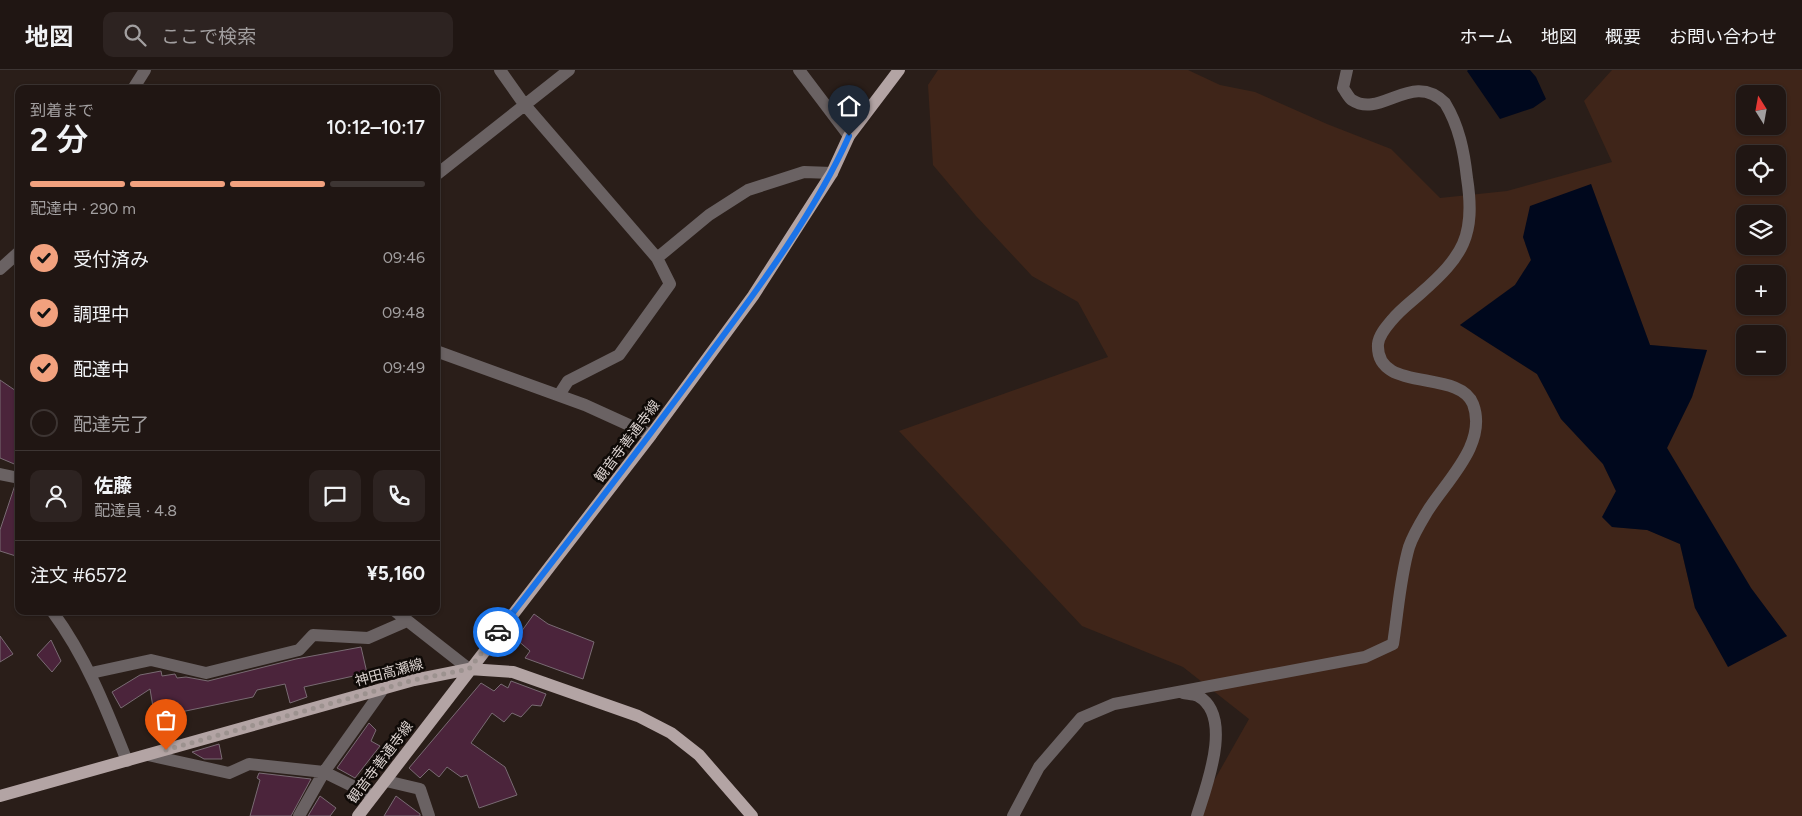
<!DOCTYPE html>
<html lang="ja">
<meta charset="utf-8">
<style>
body{margin:0;font-family:Figtree,"Noto Sans JP",sans-serif;background:#2d2321;color:#f1f3f6;height:100vh;display:flex;flex-direction:column;font-size:19px;white-space:nowrap}
*{box-sizing:border-box;margin:0}
p{font-size:16px;color:#a29fa0}
.icon{flex:none;width:28px;height:28px;fill:none;stroke:currentColor;stroke-width:2;stroke-linecap:round;stroke-linejoin:round}
.map{position:relative;flex:1;overflow:hidden}
.details{position:absolute;left:15px;top:15px;width:425px;height:530px;display:flex;flex-direction:column;background:#201613;border-radius:10px;box-shadow:0 1px 4px #0004,0 0 0 1px #3d3533}
.details>*{flex:none}
.needle{width:32px;rotate:349deg}
.tools{position:absolute;left:1736px;top:15px;display:grid;gap:10px}
.tools a{display:grid;place-items:center;width:50px;height:50px;border-radius:10px;background:#201613;box-shadow:0 1px 4px #0004,0 0 0 1px #3d3533;font-size:25px}
.pin{position:absolute;display:grid;place-items:center;width:42px;height:42px;color:#fff;margin:-51px -21px;border-radius:50% 50% 50% 0;rotate:-45deg;box-shadow:0 0 5px #0007}
.pin .icon{rotate:45deg}
.courier{position:absolute;display:grid;place-items:center;width:50px;height:50px;margin:-25px;border:4px solid #1a73e8;border-radius:50%;background:#fff;color:#222;box-shadow:0 1px 6px #0007}
.overview em{font-style:normal;font-weight:600}
.overview div{display:flex;flex-direction:column-reverse}
.overview{display:flex;align-items:center;justify-content:space-between;height:85px;padding:0 15px}
h1{font-size:32px;font-weight:600;line-height:38px}
.bar{display:grid;grid-template-columns:repeat(4,1fr);gap:8px 5px;align-content:center;height:60px;padding:0 15px}
.bar i{height:6px;border-radius:4px;background:#3d3533}
.bar .active{background:#f2a17e}
.bar p{grid-column:span 4}
.line{display:flex;align-items:center;gap:12px;padding:0 15px;border-top:1px solid #3d3533}
.line div{flex:1}
.round{display:grid;place-items:center;flex:none;width:52px;height:52px;border-radius:10px;background:#2d2321}
ol{padding:0 15px;list-style:none}
li{display:flex;align-items:center;gap:15px;height:55px}
li p{margin-inline-start:auto}
li .icon{padding:5px;border-radius:50%;background:#f2a17e;color:#111;stroke-width:4}
li:last-child{color:#a29fa0}
li i{width:28px;height:28px;border:2px solid #3d3533;border-radius:50%}
header{display:flex;align-items:center;gap:30px;box-sizing:border-box;height:70px;padding:0 25px;background:#201613;border-bottom:1px solid #3d3533}
header strong{font-size:24px}
nav{display:flex;gap:28px;margin-inline-start:auto;font-size:18px}
.search{width:350px;height:45px;background:#2d2321;display:flex;align-items:center;gap:12px;box-sizing:border-box;padding:0 18px;border-radius:10px;color:#a29fa0;font-size:19px}
.map>svg:first-child{display:block}
.green{fill:#3f2519;fill-rule:evenodd}
.water{fill:#00081d}
.building{fill:#4b243b;stroke:#796b73}
.lines{fill:none;stroke-linecap:round;stroke-linejoin:round}
.minor{stroke:#6a6263;stroke-width:12}
.major{stroke:#b3a4a4;stroke-width:12}
.done{stroke:#9c928f;stroke-width:5;stroke-dasharray:0 9}
.route{stroke:#1a73e8;stroke-width:6}
.labels{text-anchor:middle;stroke-width:5;stroke-linejoin:round;paint-order:stroke}
.street-label{font-size:14px;fill:#dad1ce;stroke:#0f0a07}
</style>
<header>
<strong>地図</strong>
<div class="search"><svg class="icon" aria-label="search" viewBox="0 0 24 24"><circle cx="10" cy="10" r="6"/><path d="M15 15l6 6"/></svg>ここで検索</div>
<nav><a>ホーム</a><a>地図</a><a>概要</a><a>お問い合わせ</a></nav>
</header>
<div class="map">
<svg width="1802" height="746" viewBox="0 0 1802 746">
<rect width="100%" height="100%" fill="#2a1e19"/>
<path class="green" d="M938 0H1188L1220 15 1255 22 1327 54 1391 79 1440 128 1507 121 1612 92 1584 31 1612 0H1802V746H1194L1249 649 1183 597 1082 556 899 361 1108 287 1078 232 1032 206 976 146 933 95 928 15ZM1745 24H1778V56H1745ZM1745 84H1778V116H1745ZM1591 114 1650 275 1707 280 1692 327 1667 378 1751 518 1787 567 1695 538 1680 474 1648 460 1613 457 1616 421 1603 394 1561 349 1537 304 1460 255 1515 215 1531 190 1523 167ZM1745 144H1778V176H1745ZM1745 204H1778V236H1745ZM1745 264H1778V296H1745Z"/>
<path class="water" d="M1468 0H1530L1536 7 1546 29 1533 38 1500 49 1467 1Z
M1591 114 1650 275 1707 280 1692 327 1667 378 1751 518 1787 566 1728 597 1695 538 1680 474 1647 460 1612 457 1602 447 1616 421 1603 394 1561 349 1537 304 1460 255 1515 215 1531 190 1523 167 1530 136Z"/>
<path class="building" d="M0 310 19 323V396L0 388Z
M15 415 19 416V487L0 481V460Z
M534 544 548 554 594 572 583 609 525 588 530 581 516 569Z
M0 566 13 584 0 592Z
M51 570 61 591 52 602 37 585Z
M361 577 367 603 304 617 307 627 290 633 285 614 257 620 253 627 176 643 174 634 153 637 150 619 121 638 112 622 140 605 161 601 162 606 175 604 177 608 186 607 208 611 296 589Z
M511 611 546 624 541 636 532 635 521 647 512 643 504 652 492 643 471 673 505 697 517 725 479 738 467 705 461 707 447 697 439 707 429 699 420 708 409 698 481 613 494 621 501 614 508 618Z
M369 653 376 660 371 671 380 676 355 708 337 698Z
M219 674 222 689H204L192 682Z
M259 703 311 709 291 746H250L260 710 257 708Z
M320 726 336 738 330 746H308Z
M396 726 420 744V746H384Z"/>
<g class="lines">
<path class="minor" d="M500 0 524 34 657 188 670 214 619 285 568 311 559 325
M799 0 849 66
M133 19 145 0
M436 105 569 0
M657 188 709 145 748 120 804 102 832 103
M0 199 19 182
M436 281 585 335 651 365
M0 404 19 408
M52 541C86 587 106 638 127 691
M395 541 469 599
M91 603 151 590 206 603 299 580 313 565 368 568 407 551
M1183 623C1187 624 1194 624 1198 626 1234 646 1206 717 1197 746
M148 685 229 703 249 694 324 702 383 619
M386 711 420 719 429 746
M299 746 324 702 373 726
M1013 746 1039 697 1076 654 1081 648 1114 634 1365 587 1393 574C1398 542 1400 508 1409 477 1413 465 1421 452 1427 442 1446 411 1488 374 1473 334 1459 298 1375 324 1378 274 1379 265 1386 257 1392 250 1400 240 1411 232 1421 223 1463 186 1476 166 1467 108 1464 81 1459 56 1445 33 1412 0 1381 49 1352 30 1349 28 1346 22 1343 18L1347 0"/>
<path class="major" d="M0 726 414 610 469 599 513 602 638 646 671 663 699 685 752 746
M358 746 651 365 753 226 832 103 849 66 899 0"/>
</g>
<g class="lines">
<path class="done" d="M166 680 414 610 469 599 498 562"/>
<path class="route" d="M498 562C570 469 642 377 711 282 761 215 815 142 849 66"/>
</g>
<g class="labels">
<g class="street-label">
<text transform="translate(627 371) rotate(-53)" y="5">観音寺善通寺線</text>
<text transform="translate(389 602) rotate(-15)" y="5">神田高瀬線</text>
<text transform="translate(380 692) rotate(-53)" y="5">観音寺善通寺線</text>
</g>
</g>
</svg>
<div class="tools">
<a><svg class="needle" viewBox="-14 -14 28 28"><path d="M0-13l5 13h-10z" fill="#e53935"/><path d="M0 13l5-13h-10z" fill="#a29fa0"/></svg></a>
<a><svg class="icon" aria-label="locate" viewBox="0 0 24 24"><circle cx="12" cy="12" r="6"/><path d="M12 2v4M12 18v4M2 12h4M18 12h4"/></svg></a>
<a><svg class="icon" aria-label="layers" viewBox="0 0 24 24"><path d="M12 4l9 5-9 5-9-5zM3 14l9 5 9-5"/></svg></a>
<a>+</a>
<a>−</a>
</div>
<div class="pin" style="left:166px;top:680px;background:#ea580c"><svg class="icon" aria-label="bag" viewBox="0 0 24 24"><path d="M5 8h14l-1 12H6zM9 8a3 3 0 0 1 6 0"/></svg></div>
<div class="pin" style="left:849px;top:66px;background:#1f2937"><svg class="icon" aria-label="home" viewBox="0 0 24 24"><path d="M3 11l9-7 9 7M6 9v11h12V9"/></svg></div>
<div class="courier" style="left:498px;top:562px"><svg class="icon" aria-label="car" viewBox="0 0 24 24"><path d="M5 17H2v-5l4-1 3-4h7l3 4 3 1v5h-3M9 17h6M6 11h13"/><circle cx="7" cy="17" r="2"/><circle cx="17" cy="17" r="2"/></svg></div>
<section class="details">
<div class="overview"><div><h1>2 分</h1><p>到着まで</p></div><em>10:12–10:17</em></div>
<div class="bar"><i class="active"></i><i class="active"></i><i class="active"></i><i></i><p>配達中 · 290 m</p></div>
<ol>
<li><svg class="icon" aria-label="check" viewBox="0 0 24 24"><path d="M5 12l5 5 9-10"/></svg>受付済み<p>09:46</p></li>
<li><svg class="icon" aria-label="check" viewBox="0 0 24 24"><path d="M5 12l5 5 9-10"/></svg>調理中<p>09:48</p></li>
<li><svg class="icon" aria-label="check" viewBox="0 0 24 24"><path d="M5 12l5 5 9-10"/></svg>配達中<p>09:49</p></li>
<li><i></i>配達完了</li>
</ol>
<div class="line" style="height:90px"><a class="round"><svg class="icon" aria-label="person" viewBox="0 0 24 24"><circle cx="12" cy="8" r="4"/><path d="M4 21q1-7 8-7t8 7"/></svg></a><div><b>佐藤</b><p>配達員 · 4.8</p></div><a class="round"><svg class="icon" aria-label="chat" viewBox="0 0 24 24"><path d="M4 5h16v11H9l-5 4z"/></svg></a><a class="round"><svg class="icon" aria-label="phone" viewBox="0 0 24 24"><path d="M5 4h4l2 5-3 2q2 4 5 5l2-3 5 2v4C11 20 4 13 5 4z"/></svg></a></div>
<div class="line" style="height:65px"><div>注文 #6572</div><b>¥5,160</b></div>
</section>
</div>
